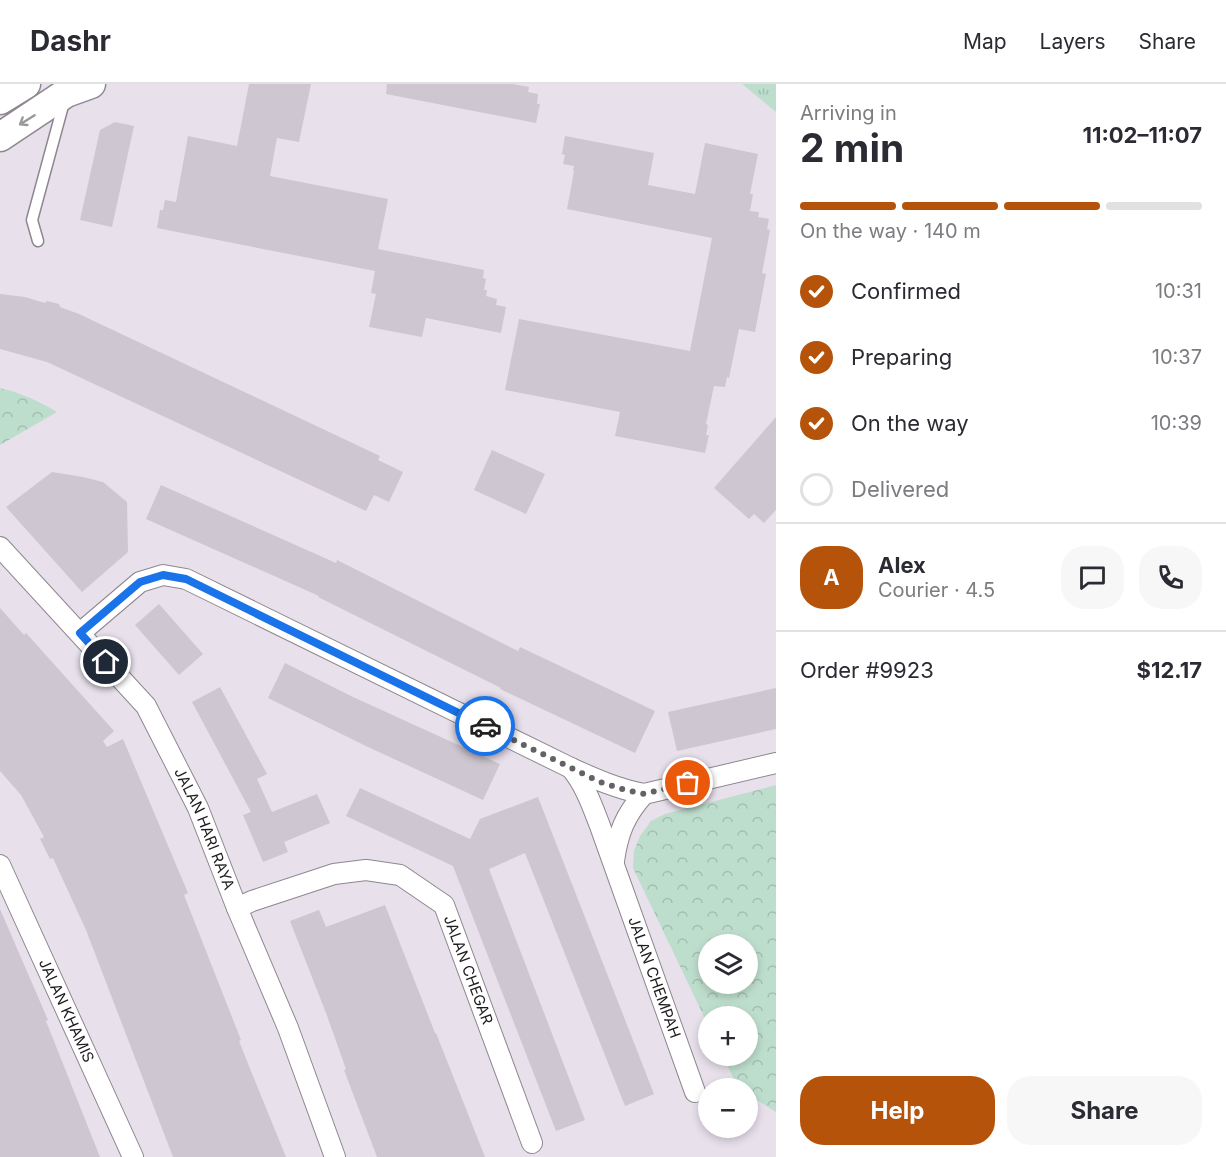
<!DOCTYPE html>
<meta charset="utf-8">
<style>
body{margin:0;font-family:Inter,sans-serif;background:#f7f7f7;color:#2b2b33;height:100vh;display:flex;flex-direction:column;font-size:22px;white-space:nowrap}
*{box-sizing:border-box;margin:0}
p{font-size:20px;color:#7c7c81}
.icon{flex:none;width:33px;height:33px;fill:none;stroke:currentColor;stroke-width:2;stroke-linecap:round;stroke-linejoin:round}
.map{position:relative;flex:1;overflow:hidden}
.details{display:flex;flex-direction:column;background:#fff;width:450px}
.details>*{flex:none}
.buttons{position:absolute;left:698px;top:850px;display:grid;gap:12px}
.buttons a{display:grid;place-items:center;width:60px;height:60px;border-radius:50%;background:#fff;box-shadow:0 3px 9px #0003;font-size:30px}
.pin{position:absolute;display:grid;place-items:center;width:51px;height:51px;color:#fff;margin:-26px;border:3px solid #fff;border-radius:50%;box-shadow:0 2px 6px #0007}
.courier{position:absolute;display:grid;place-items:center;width:60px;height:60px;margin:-30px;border:4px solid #1a73e8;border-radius:50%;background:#fff;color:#222;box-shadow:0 2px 8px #0007}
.head em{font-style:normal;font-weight:700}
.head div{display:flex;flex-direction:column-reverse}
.head{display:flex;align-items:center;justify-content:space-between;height:102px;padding:0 24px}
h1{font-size:39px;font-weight:700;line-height:45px}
.bar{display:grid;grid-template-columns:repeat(4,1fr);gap:9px 6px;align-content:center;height:72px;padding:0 24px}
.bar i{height:8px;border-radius:4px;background:#e1e1e2}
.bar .selected{background:#b45309}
.bar p{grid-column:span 4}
.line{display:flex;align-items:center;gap:15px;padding:0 24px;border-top:2px solid #e1e1e2}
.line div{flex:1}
.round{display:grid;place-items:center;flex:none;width:63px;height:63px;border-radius:24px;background:#f7f7f7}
ol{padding:0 24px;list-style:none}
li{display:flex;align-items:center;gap:18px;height:66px}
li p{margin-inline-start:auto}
li .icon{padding:6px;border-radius:50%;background:#b45309;color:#fff;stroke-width:4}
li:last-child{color:#7c7c81}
li i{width:33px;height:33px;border:3px solid #e1e1e2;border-radius:50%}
.button{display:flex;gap:12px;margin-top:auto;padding:12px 24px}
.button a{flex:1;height:69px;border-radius:24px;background:#b45309;color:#fff;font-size:24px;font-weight:700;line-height:69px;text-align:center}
.button a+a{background:#f7f7f7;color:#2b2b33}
header{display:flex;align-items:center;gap:36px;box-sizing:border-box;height:84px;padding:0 30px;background:#fff;border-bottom:2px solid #e1e1e2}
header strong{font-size:28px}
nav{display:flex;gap:33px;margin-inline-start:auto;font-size:21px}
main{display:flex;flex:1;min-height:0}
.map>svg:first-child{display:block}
.grass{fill:url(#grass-tufts)}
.forest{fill:url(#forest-crowns);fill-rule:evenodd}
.building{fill:#cec6d0}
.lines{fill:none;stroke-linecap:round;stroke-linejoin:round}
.lane-casing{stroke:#8e8790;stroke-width:13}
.street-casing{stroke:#8e8790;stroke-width:22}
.secondary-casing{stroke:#8e8790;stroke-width:31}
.lane{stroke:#fff;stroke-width:10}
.street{stroke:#fff;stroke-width:20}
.secondary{stroke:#fff;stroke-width:28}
.oneway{stroke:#9a999b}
.done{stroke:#656167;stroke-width:6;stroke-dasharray:0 10.8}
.route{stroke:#1a73e8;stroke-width:8}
.labels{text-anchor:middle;stroke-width:4.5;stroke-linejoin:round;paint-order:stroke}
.street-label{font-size:15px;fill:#1f1c20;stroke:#fff}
</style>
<header>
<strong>Dashr</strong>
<nav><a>Map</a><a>Layers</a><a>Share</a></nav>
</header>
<main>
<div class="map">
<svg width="776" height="1073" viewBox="0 0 776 1073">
<defs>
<pattern id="grass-tufts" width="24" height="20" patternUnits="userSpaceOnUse" patternTransform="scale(1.5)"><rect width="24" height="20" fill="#bedecd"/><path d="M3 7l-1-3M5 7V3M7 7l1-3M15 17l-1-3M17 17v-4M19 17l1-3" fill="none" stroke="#a3beb0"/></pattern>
<pattern id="forest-crowns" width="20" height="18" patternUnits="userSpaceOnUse" patternTransform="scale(1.5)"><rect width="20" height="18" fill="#bedecd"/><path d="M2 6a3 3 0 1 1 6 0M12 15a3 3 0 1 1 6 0" fill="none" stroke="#a3beb0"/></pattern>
</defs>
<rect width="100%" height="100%" fill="#e8e0eb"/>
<path class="grass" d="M742 0H776V28Z"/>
<path class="forest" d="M0 304C21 309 39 317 57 328L0 361Z
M776 701V1028L747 1010V1005L738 1004 723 972H747V933H708V941L633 784 634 767 640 752 651 737 665 730ZM708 861H747V900H708Z"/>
<path class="building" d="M249 0H311L299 58 277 54 270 92 388 115 378 165 484 186 483 194 486 195 484 206H487L486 212 497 215 496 221 506 223 501 249 426 234 422 253 369 243 376 210 371 209 375 187 157 144 160 126H163L165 116 176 118 188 52 237 62Z
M387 0H513L529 3 528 8 538 10 537 20H540L536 39 386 10Z
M115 38 134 42 112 143 80 136 100 46Z
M565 52 654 69 648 101 695 110 705 59 758 70 750 110H753L750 127 759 128 758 133 769 135 767 145 770 146 762 189 766 190 755 248 739 245 729 294 727 293 725 303 714 302 706 340 708 341 706 351H709L705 369 615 352 620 328 505 306 519 235 690 267 712 154 567 125 574 87H573L574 82 563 80 565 71 562 70Z
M0 210 25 213 45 219 47 217 59 220 60 223 79 230 380 372 378 376 403 388 389 418 374 411 366 427 47 278 0 265Z
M776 333V426L764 439 754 430 749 435 714 404Z
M492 366 545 390 526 430 474 406Z
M52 388 83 393 103 398 127 418 128 468 82 508 6 423Z
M161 401 336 479 337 476 518 567 520 563 655 627 635 669 500 605 501 604 318 513 319 512 146 435Z
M159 520 203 570 179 591 135 541Z
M0 524 24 551 26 549 114 647 103 657 107 663 123 655 188 809 184 811 241 956 239 957 253 992 286 1073H173L86 846 53 774 50 775 40 755 44 753 21 711 0 687Z
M285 579 353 613 500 680 483 716 368 663 268 614Z
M220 603 267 690 257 695 272 728 317 710 330 739 284 758 288 768 263 778 243 731 251 728 192 618Z
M776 604V645L677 667 668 628Z
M360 704 470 755 480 735 538 713 654 1010 625 1022 525 769 489 785 585 1036 556 1047 453 782 346 732Z
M385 821 435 949H436L485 1073H377L344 986 346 985 326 929 290 837 319 826 326 843Z
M0 825 48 936 46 937 100 1073H0Z"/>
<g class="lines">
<g class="lane-casing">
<path id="lane" d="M38 157 32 136 64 18"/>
</g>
<g class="street-casing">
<g id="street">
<path id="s1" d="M0 463 146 622 198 724 237 824 288 944 335 1073"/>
<path d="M80 549 140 498 163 491 186 495 571 684C595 695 618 705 644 710L776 679"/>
<path id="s2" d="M571 684C585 701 592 721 600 742L695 1008"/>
<path d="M614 777C618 749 625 731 644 710"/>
<path id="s3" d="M0 781 133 1073"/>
<path id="s4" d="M237 824 252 817 334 790 366 786 400 791 444 821 532 1059"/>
</g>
</g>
<g class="secondary-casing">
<path id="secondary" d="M0 16 26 0
M0 53 66 9 91 0"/>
</g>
<use href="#lane" class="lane"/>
<use href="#street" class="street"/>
<use href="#secondary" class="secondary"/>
</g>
<defs><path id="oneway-shaft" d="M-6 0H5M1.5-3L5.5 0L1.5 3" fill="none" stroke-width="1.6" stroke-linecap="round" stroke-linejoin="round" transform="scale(1.5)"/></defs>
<use class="oneway" href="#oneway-shaft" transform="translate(27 36) rotate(148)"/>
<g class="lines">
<path class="done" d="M485 642 600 698 625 706 644 710 688 699"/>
<path class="route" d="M106 578 80 549 140 498 163 491 186 495 485 642"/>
</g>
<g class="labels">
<g class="street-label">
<text dy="5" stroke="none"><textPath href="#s1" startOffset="352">JALAN HARI RAYA</textPath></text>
<text dy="5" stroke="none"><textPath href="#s4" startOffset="292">JALAN CHEGAR</textPath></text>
<text dy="5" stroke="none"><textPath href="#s2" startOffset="226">JALAN CHEMPAH</textPath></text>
<text dy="5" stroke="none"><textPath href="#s3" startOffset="160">JALAN KHAMIS</textPath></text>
</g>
</g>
</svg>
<div class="buttons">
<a><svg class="icon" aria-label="layers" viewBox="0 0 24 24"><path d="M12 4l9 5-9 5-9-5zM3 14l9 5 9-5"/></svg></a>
<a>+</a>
<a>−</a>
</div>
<div class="pin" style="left:688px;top:699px;background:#ea580c"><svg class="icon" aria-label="bag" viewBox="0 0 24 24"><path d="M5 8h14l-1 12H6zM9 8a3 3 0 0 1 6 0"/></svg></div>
<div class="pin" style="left:106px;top:578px;background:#1f2937"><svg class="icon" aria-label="home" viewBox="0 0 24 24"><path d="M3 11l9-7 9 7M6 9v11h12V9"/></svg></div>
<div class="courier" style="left:485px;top:642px"><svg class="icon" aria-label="car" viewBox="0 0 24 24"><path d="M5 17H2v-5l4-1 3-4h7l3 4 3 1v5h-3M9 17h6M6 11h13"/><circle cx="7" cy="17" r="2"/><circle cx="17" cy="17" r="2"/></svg></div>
</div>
<section class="details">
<div class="head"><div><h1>2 min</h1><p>Arriving in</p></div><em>11:02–11:07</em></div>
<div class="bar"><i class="selected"></i><i class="selected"></i><i class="selected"></i><i></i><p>On the way · 140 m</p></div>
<ol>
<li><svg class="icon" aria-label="check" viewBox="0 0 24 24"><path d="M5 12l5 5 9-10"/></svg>Confirmed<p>10:31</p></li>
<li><svg class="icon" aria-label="check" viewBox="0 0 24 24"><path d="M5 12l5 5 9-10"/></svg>Preparing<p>10:37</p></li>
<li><svg class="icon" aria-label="check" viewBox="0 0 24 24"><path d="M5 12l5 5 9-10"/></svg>On the way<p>10:39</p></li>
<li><i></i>Delivered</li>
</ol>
<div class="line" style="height:108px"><b class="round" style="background:#b45309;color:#fff">A</b><div><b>Alex</b><p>Courier · 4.5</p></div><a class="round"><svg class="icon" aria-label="chat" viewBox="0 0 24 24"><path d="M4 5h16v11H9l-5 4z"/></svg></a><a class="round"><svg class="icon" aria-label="phone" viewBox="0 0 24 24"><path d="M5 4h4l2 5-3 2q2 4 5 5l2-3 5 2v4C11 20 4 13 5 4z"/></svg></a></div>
<div class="line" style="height:78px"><div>Order #9923</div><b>$12.17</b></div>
<div class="button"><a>Help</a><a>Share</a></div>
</section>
</main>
